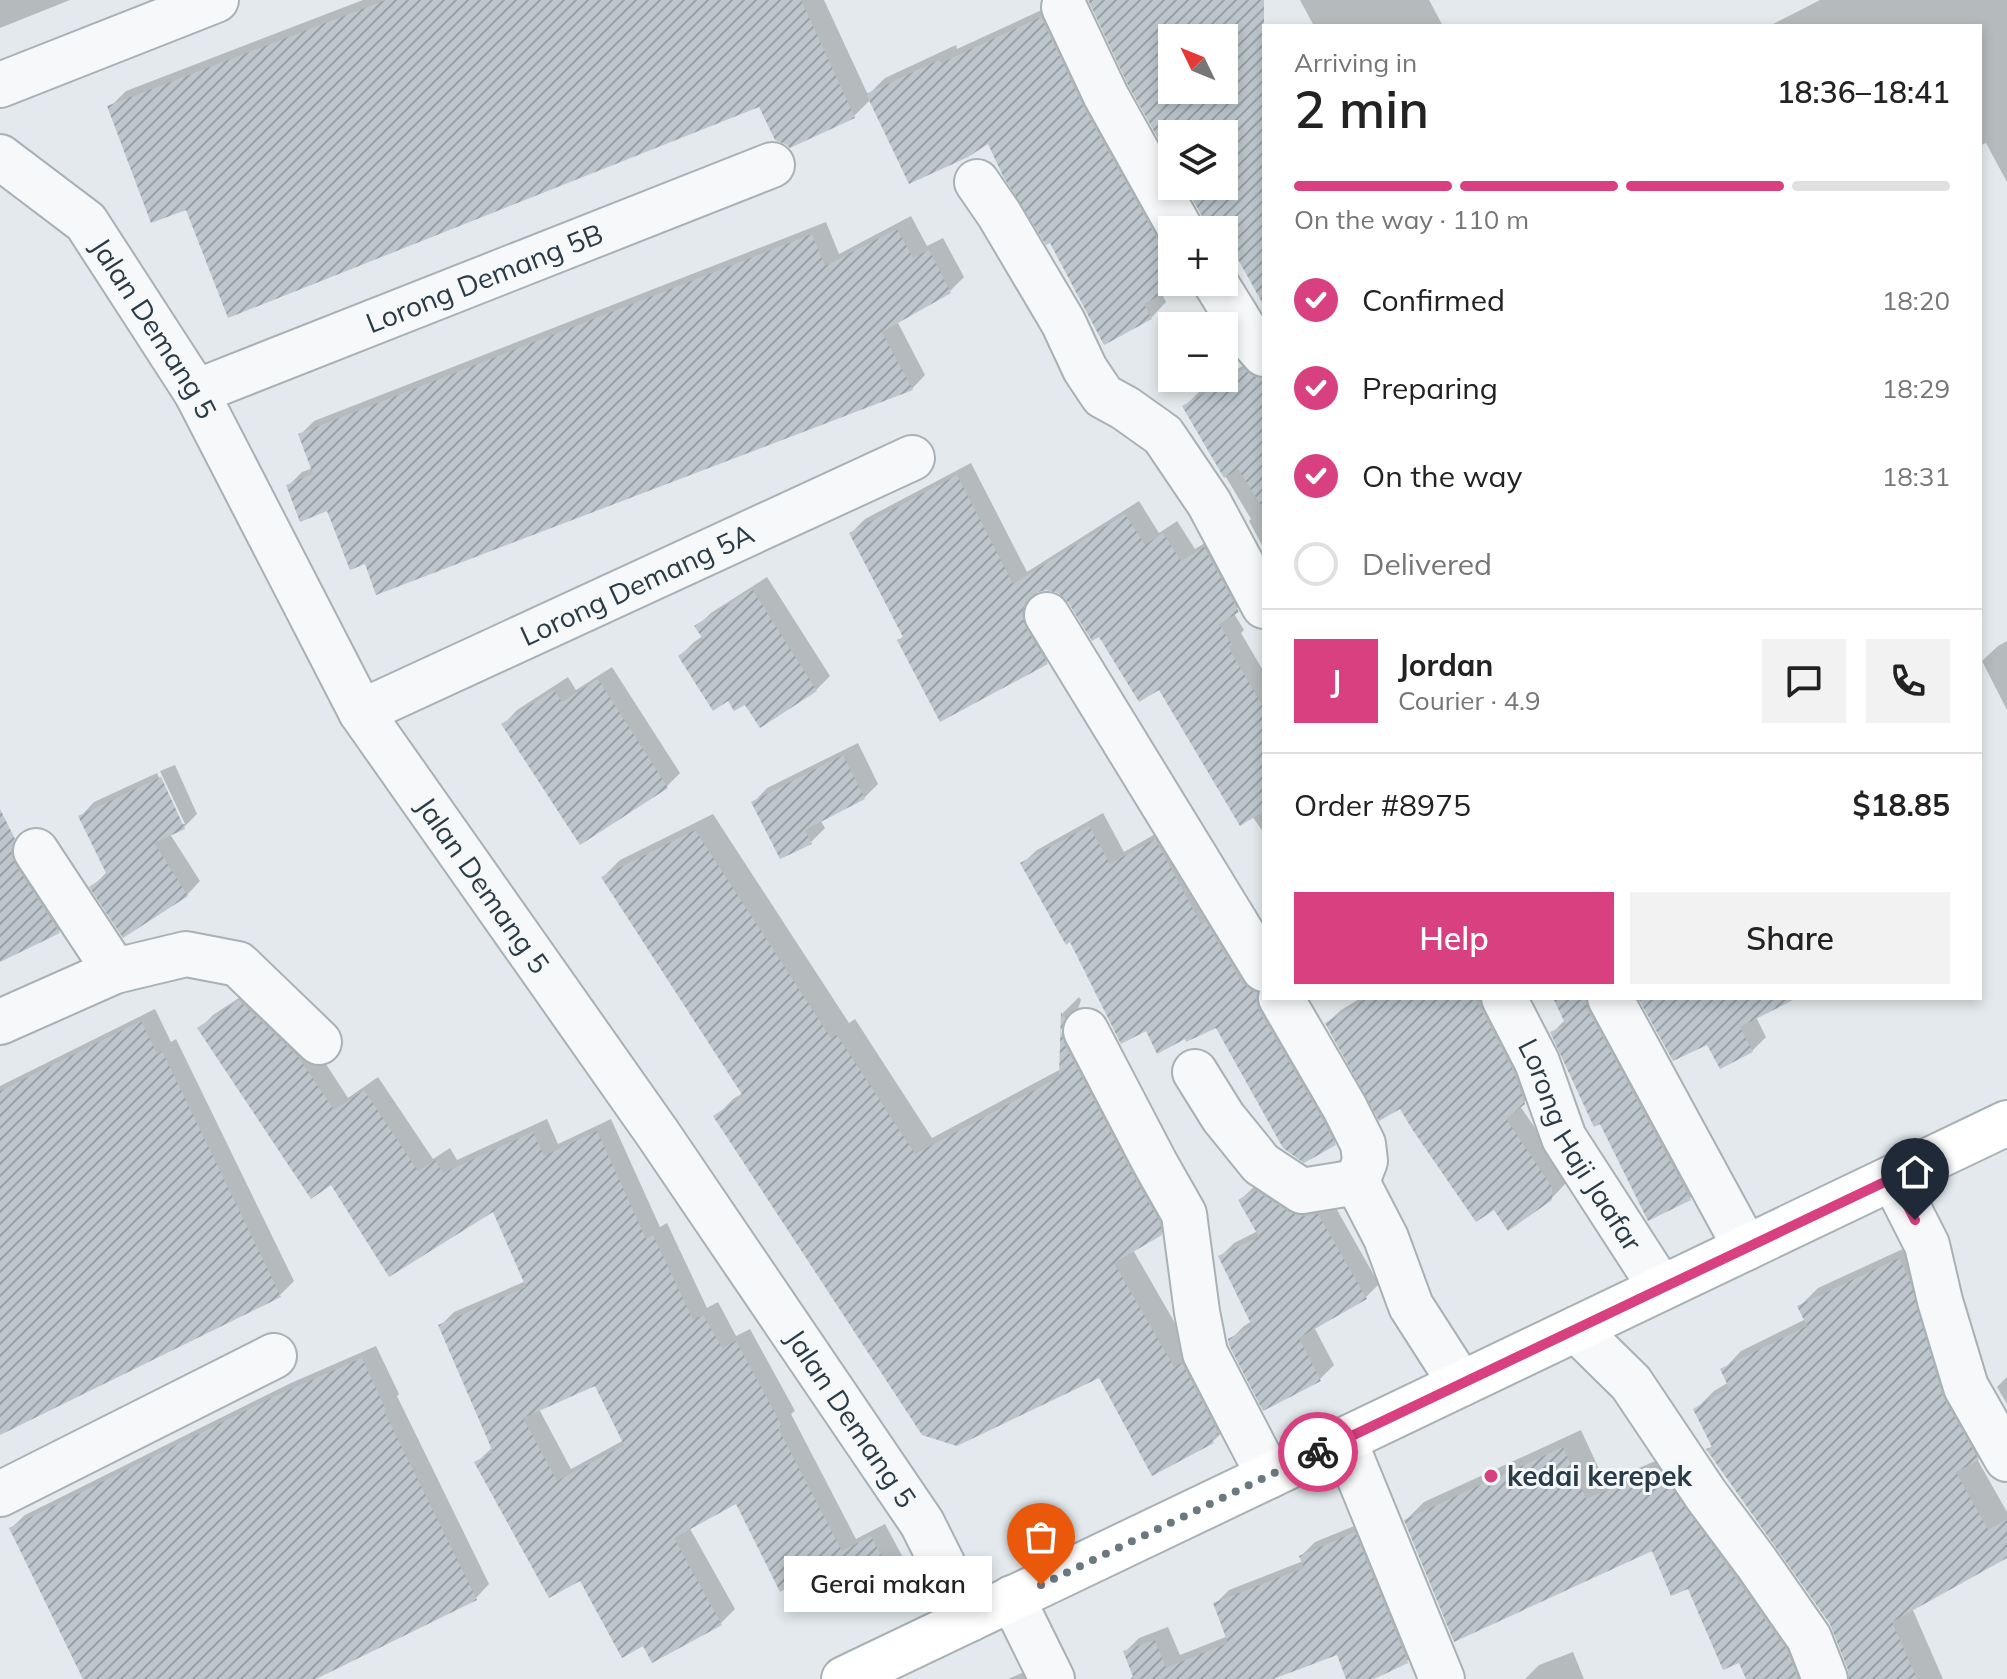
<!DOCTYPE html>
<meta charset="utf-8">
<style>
body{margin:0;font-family:Mulish,sans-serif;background:#f2f2f2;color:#222;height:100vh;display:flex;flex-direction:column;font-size:30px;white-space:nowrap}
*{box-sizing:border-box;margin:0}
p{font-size:26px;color:#767676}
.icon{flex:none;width:44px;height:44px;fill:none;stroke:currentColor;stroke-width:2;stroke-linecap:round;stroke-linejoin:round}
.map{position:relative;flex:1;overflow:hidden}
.sheet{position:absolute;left:1262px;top:24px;width:720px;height:976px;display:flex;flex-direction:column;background:#fff;border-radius:0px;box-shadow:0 4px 12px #0003}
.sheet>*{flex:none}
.needle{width:52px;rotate:313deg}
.fabs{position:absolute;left:1158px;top:24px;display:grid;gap:16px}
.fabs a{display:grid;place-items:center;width:80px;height:80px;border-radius:0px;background:#fff;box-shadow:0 4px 12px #0003;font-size:40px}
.pin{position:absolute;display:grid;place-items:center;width:68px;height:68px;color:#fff;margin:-82px -34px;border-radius:50% 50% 50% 0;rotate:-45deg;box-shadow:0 0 8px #0007}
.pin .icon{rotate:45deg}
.courier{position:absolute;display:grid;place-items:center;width:80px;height:80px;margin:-40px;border:6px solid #d84080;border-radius:50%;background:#fff;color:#222;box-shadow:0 2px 10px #0007}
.bubble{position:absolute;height:56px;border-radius:0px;background:#fff;box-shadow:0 4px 12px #0003;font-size:26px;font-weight:600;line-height:56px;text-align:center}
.headline em{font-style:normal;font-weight:600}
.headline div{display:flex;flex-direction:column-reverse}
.headline{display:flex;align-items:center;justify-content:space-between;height:136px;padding:0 32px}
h1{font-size:52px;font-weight:600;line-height:60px}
.bar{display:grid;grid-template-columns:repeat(4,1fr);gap:12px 8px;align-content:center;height:96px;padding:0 32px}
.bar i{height:10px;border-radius:6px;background:#e0e0e0}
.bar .selected{background:#d84080}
.bar p{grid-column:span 4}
.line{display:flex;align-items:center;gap:20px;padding:0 32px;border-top:2px solid #e0e0e0}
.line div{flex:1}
.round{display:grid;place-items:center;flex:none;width:84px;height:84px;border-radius:0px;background:#f2f2f2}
ol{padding:0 32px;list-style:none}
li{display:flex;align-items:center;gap:24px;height:88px}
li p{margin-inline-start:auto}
li .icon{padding:8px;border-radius:50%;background:#d84080;color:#fff;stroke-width:4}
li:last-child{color:#767676}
li i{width:44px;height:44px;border:4px solid #e0e0e0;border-radius:50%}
.action{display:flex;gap:16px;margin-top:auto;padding:16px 32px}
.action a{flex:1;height:92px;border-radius:0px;background:#d84080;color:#fff;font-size:32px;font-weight:600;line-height:92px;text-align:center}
.action a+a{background:#f2f2f2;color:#222}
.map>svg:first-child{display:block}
.shadow{fill:#0003;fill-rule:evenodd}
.building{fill:url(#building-hatch);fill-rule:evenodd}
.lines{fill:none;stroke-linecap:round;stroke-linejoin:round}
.street-casing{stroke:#a7b1b7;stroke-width:48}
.secondary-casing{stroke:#a7b1b7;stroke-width:48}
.street{stroke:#f6f8fa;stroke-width:44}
.secondary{stroke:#fff;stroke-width:44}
.done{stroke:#6a7880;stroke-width:8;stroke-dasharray:0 14.4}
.route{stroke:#d84080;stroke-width:10}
.poi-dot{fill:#d84080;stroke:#f3f7f9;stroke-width:3}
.labels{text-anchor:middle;stroke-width:6;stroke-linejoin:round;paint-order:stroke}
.street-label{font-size:28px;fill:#293b46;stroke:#f3f7f9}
.poi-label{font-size:28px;font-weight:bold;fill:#293b46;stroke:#f3f7f9;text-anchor:start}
</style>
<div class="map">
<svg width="2007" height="1679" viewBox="0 0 2007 1679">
<defs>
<pattern id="building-hatch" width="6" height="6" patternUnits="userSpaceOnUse" patternTransform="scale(2)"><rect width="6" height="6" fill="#bcc6cc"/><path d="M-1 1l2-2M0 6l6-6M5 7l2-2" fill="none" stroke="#99a2a7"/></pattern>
</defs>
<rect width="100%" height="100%" fill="#e3e9ec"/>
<path class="shadow" d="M0 0H70L0 28Z
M363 0H824L868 95 885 78 956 45 957 49 1057 3 1172 230V282H1180L1161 292 1166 302 1151 318 1051 241 989 141 871 99 854 116 760 104 187 207 110 107 126 91Z
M1300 0H1429L1443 26H1314Z
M1820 0H2007V182L1986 143 1980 146V26H1769Z
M911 216 927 246 943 238 964 277 950 291 897 321 925 375 912 389 366 561 328 509 289 485 302 472 313 468 300 435 314 421 826 222 839 254Z
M1261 355 1264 357V549L1249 521 1251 519 1184 407 1200 391Z
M971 463 1027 572 1139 501 1159 533 1177 521 1195 549 1218 535 1251 596 1233 612 1244 630 1241 633 1264 672V833L1160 687 1059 591 1045 588 1038 590 1035 602 1060 649 1047 662 899 640 904 636 851 533 865 519Z
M767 577 830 676 816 690 746 702 729 698 680 656 694 642 703 636 697 626 711 613Z
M2007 641V710L1982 661 1998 646Z
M612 667 680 773 667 786 504 724 517 710 568 677 576 690Z
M858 743 878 784 864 798 820 820 825 828 811 842 754 802 767 788Z
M175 765 197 814 184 827 170 834 200 881 187 895 92 887 107 872 81 816 94 802 157 773 180 824H185L160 771Z
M1103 813 1124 852 1169 826 1348 1130 1334 1143 1216 1025 1186 1036 1147 1028 1071 939 1023 863 1037 850Z
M713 814 849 1023 855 1019 932 1138 1061 1069 1063 1013 1079 997 1081 1000 1077 1012 1178 1216 1160 1234 1133 1250 1191 1351 1230 1425 1212 1442 1100 1375 716 1117 733 1099 743 1093 603 877 620 860Z
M24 837 72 918 59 931 0 960V849Z
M254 988 313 1044 348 1098 378 1077 433 1159 450 1148 457 1160 547 1119 558 1144 611 1119 660 1227 667 1223 707 1308 718 1302 736 1336 750 1329 795 1411 791 1414 856 1539 885 1524 907 1565 893 1579 819 1569 737 1502 689 1527 735 1609 721 1623 644 1643 581 1578 477 1462 493 1447 440 1326 454 1312 526 1281 494 1209 332 1182 200 1028 213 1015ZM596 1384 624 1440 571 1469 539 1409Z
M1361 998H1495L1538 1089 1520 1106 1565 1172V1184L1551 1199 1495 1207 1401 1106 1327 1023 1341 1010Z
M1555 998H1602L1704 1185 1690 1198 1649 1219 1601 1122 1552 1033 1566 1019Z
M1641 998H1767L1756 1017 1766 1037 1752 1051 1708 1042Z
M155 1009 171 1042 176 1039 294 1281 280 1295 0 1433V1086Z
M1270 1177 1332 1201 1379 1284 1365 1298 1314 1327 1334 1365 1320 1379 1264 1408 1230 1340 1244 1326 1252 1321 1221 1256 1234 1243 1258 1231 1240 1200 1254 1187Z
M1918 1242 1996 1440 1977 1459 2007 1512V1555L1912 1608 1943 1679H1851L1834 1628 1708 1450 1713 1445 1696 1409 1714 1391 1729 1382 1723 1370 1741 1351 1806 1319 1800 1306 1818 1288Z
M376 1346 399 1394 397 1396 489 1584 476 1598 311 1679H83L11 1528 25 1515 291 1383Z
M2007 1377V1404L1997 1387Z
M1581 1430 1605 1482 1677 1452 1826 1679H1748L1740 1661 1689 1586 1654 1549 1406 1520 1424 1502Z
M1369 1520 1421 1648 1407 1661 1369 1679H1348L1338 1652 1268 1679H1130L1134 1675 1126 1651 1139 1638 1168 1627 1180 1655 1228 1636 1215 1604 1229 1590 1303 1561 1301 1556 1315 1542Z
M1573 1652 1584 1679H1525L1539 1665Z
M1038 1666 1045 1679H1008Z"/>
<path class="building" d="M386 0H801L855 118 790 148 787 145 775 140 759 107 228 318 186 210 151 223 107 106Z
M1088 0H1264V306L1235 254 1224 259V230H1206L1203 218 1185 186H1224V134H1172V163L1128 85ZM1172 38H1224V90H1172Z
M1041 17 1084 108 1159 242 1168 251 1172 253V282H1184L1144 304 1152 319 1104 345 1050 243 1046 245 1003 176 988 144 968 157 909 184 866 94 939 60 941 63Z
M897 229 913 258 929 250 951 293 882 332 913 390 376 595 365 564 350 570 327 511 300 522 286 485 313 474 298 434 812 234 825 266Z
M1244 369 1255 377 1264 378V510L1238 469 1224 478 1182 406Z
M957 475 1013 584 1125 514 1145 545 1163 533 1181 561 1204 547 1239 612 1219 624 1232 645 1228 647 1264 708V811L1240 826 1159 690 1139 702 1099 637 1092 641 1068 602 1058 593 1046 590 1035 593 1025 602 1022 615 1026 628 1048 664 940 722 897 640 903 637 849 533Z
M752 589 817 691 760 728 745 705 734 711 728 701 713 711 678 656 703 639 694 626Z
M598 679 668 788 580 845 501 724 554 690 562 702Z
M843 755 865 799 805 830 812 844 780 859 751 802Z
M161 777 185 829 154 843 188 896 123 938 89 887 107 875 78 816Z
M0 809 15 839 11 852 15 864 60 933 0 962Z
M1089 826 1110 864 1155 839 1201 924 1206 922 1243 985 1245 984 1251 991 1257 992 1256 999 1259 1011 1323 1120 1336 1145 1304 1163 1283 1148 1216 1028 1186 1042 1185 1039 1157 1054 1146 1031 1121 1044 1070 942 1066 945 1020 863Z
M695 830 831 1038 837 1035 915 1154 1059 1077 1061 1012 1065 1018 1061 1031 1064 1043 1133 1175 1160 1222 1162 1235 1114 1263 1174 1367 1182 1363 1219 1434 1211 1438 1214 1443 1152 1476 1099 1378 957 1446 922 1435 713 1116 743 1096 601 877Z
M1367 998H1475L1514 1072 1525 1104 1506 1119 1552 1187V1200L1508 1231 1494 1210 1476 1222 1412 1129 1400 1109 1379 1121 1325 1023Z
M1553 998H1585L1588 1010 1691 1200 1648 1221 1600 1124 1594 1127 1550 1032 1566 1025Z
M1638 998H1797L1740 1027 1753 1052 1720 1069 1707 1045 1673 1061Z
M239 1000 299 1058 334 1110 364 1090 418 1171 435 1160 443 1173 533 1132 544 1156 597 1131 646 1239 653 1235 693 1320 703 1315 722 1348 736 1341 782 1426 778 1428 842 1551 871 1536 894 1580 838 1610 818 1572 780 1592 736 1504 674 1538 722 1625 652 1663 643 1646 622 1658 580 1581 549 1598 474 1462 493 1452 438 1325 526 1287 493 1212 389 1277 331 1185 311 1199 197 1028ZM595 1386 624 1445 557 1481 523 1418Z
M141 1021 157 1054 162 1051 281 1297 0 1435V1091Z
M1255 1190 1289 1212 1305 1216 1318 1214 1367 1299 1299 1338 1321 1381 1263 1411 1229 1345 1228 1339 1252 1326 1218 1256 1259 1237 1238 1200Z
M1899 1258 1910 1281 1942 1395 1979 1460 1956 1472 1988 1530 2007 1519V1558L1892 1622 1917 1679H1849L1848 1670 1830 1624 1706 1449 1712 1447 1693 1409 1729 1388 1720 1369 1807 1326 1797 1306Z
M362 1358 386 1410 384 1411 477 1600 316 1679H83L9 1528 275 1396Z
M1563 1447 1586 1499 1658 1469 1787 1650 1798 1679H1746L1739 1663 1723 1670 1688 1589 1671 1596 1652 1551 1454 1642 1404 1520Z
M1355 1532 1408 1663 1374 1679H1346L1337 1655 1273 1679H1134L1123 1651 1155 1640 1166 1668 1228 1643 1213 1603 1304 1568 1299 1556Z"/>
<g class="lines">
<g class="street-casing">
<g id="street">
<path d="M1064 7 1106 96 1181 230"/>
<path d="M0 85 216 0"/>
<path id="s1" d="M0 157 86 222 196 392 361 712 658 1134 922 1523 970 1619"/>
<path d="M977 182 999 214 1063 322 1085 369 1103 396 1125 408 1163 435 1209 503 1264 606"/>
<path d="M1215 282 1249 337 1264 354"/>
<path id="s2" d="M196 392 772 165"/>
<path d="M1047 615 1264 969"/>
<path id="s3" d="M361 712 912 458"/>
<path d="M36 851 115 971"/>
<path d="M1281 998 1345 1108 1363 1144 1365 1161 1357 1182"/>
<path id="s4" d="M1504 998 1537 1062 1564 1138 1661 1288"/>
<path d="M1610 998 1746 1248"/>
<path d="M0 1022 115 971 186 954 238 964 319 1042"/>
<path d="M1086 1031 1155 1163 1184 1214 1197 1312 1205 1353 1269 1476"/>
<path d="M1195 1072 1223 1117 1261 1164 1302 1191 1357 1182 1386 1238 1411 1306 1461 1384"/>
<path d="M1893 1178 1927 1245 1940 1301 1966 1387 2007 1459"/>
<path d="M1576 1329 1631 1383 1706 1495 1756 1562 1809 1638 1825 1679"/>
<path d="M1344 1440 1442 1679"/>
<path d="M0 1494 274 1356"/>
<path d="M1012 1598 1052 1679"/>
</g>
</g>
<g class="secondary-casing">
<path id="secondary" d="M844 1679 2007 1123"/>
</g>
<use href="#street" class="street"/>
<use href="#secondary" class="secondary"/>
</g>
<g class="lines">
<path class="done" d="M1041 1585 1318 1452"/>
<path class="route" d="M1318 1452 1893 1178 1915 1220"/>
</g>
<circle class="poi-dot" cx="1491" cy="1476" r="8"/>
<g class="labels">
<g class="street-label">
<text dy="10" stroke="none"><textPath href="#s2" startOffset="310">Lorong Demang 5B</textPath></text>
<text dy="10" stroke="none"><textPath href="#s1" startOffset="234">Jalan Demang 5</textPath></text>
<text dy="10" stroke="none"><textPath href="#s3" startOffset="304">Lorong Demang 5A</textPath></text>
<text dy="10" stroke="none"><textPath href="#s1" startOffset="882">Jalan Demang 5</textPath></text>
<text dy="10" stroke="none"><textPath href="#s4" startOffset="166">Lorong Haji Jaafar</textPath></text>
<text dy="10" stroke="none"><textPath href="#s1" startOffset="1530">Jalan Demang 5</textPath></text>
</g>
<g class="poi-label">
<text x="1507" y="1486">kedai kerepek</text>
</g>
</g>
</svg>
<div class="fabs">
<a><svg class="needle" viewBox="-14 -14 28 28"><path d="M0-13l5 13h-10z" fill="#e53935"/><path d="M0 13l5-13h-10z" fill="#767676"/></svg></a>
<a><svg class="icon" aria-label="layers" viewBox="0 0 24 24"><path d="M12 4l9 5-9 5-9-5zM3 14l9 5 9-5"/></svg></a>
<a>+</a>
<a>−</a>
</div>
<div class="pin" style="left:1041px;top:1585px;background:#ea580c"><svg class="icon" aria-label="bag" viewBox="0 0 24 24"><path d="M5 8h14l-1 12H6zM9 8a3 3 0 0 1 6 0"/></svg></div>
<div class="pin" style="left:1915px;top:1220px;background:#1f2937"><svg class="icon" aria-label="home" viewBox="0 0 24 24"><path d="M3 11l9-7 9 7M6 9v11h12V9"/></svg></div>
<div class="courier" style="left:1318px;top:1452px"><svg class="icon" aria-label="bike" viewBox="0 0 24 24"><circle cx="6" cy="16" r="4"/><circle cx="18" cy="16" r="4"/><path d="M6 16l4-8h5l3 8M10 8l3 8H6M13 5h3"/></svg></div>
<div class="bubble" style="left:784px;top:1556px;width:208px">Gerai makan</div>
<section class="sheet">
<div class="headline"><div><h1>2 min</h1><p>Arriving in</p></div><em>18:36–18:41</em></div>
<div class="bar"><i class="selected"></i><i class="selected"></i><i class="selected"></i><i></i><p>On the way · 110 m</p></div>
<ol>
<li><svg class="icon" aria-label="check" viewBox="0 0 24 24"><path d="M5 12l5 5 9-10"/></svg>Confirmed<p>18:20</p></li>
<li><svg class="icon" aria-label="check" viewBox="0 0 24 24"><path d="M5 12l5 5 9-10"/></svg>Preparing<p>18:29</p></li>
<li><svg class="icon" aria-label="check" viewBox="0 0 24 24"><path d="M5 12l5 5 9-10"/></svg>On the way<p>18:31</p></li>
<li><i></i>Delivered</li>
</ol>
<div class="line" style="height:144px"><b class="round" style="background:#d84080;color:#fff">J</b><div><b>Jordan</b><p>Courier · 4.9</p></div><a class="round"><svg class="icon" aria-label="chat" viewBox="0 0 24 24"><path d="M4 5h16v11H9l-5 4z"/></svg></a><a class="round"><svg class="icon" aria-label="phone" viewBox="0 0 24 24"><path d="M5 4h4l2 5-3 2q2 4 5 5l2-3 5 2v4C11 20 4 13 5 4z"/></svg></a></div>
<div class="line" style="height:104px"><div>Order #8975</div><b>$18.85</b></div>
<div class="action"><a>Help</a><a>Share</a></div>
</section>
</div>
